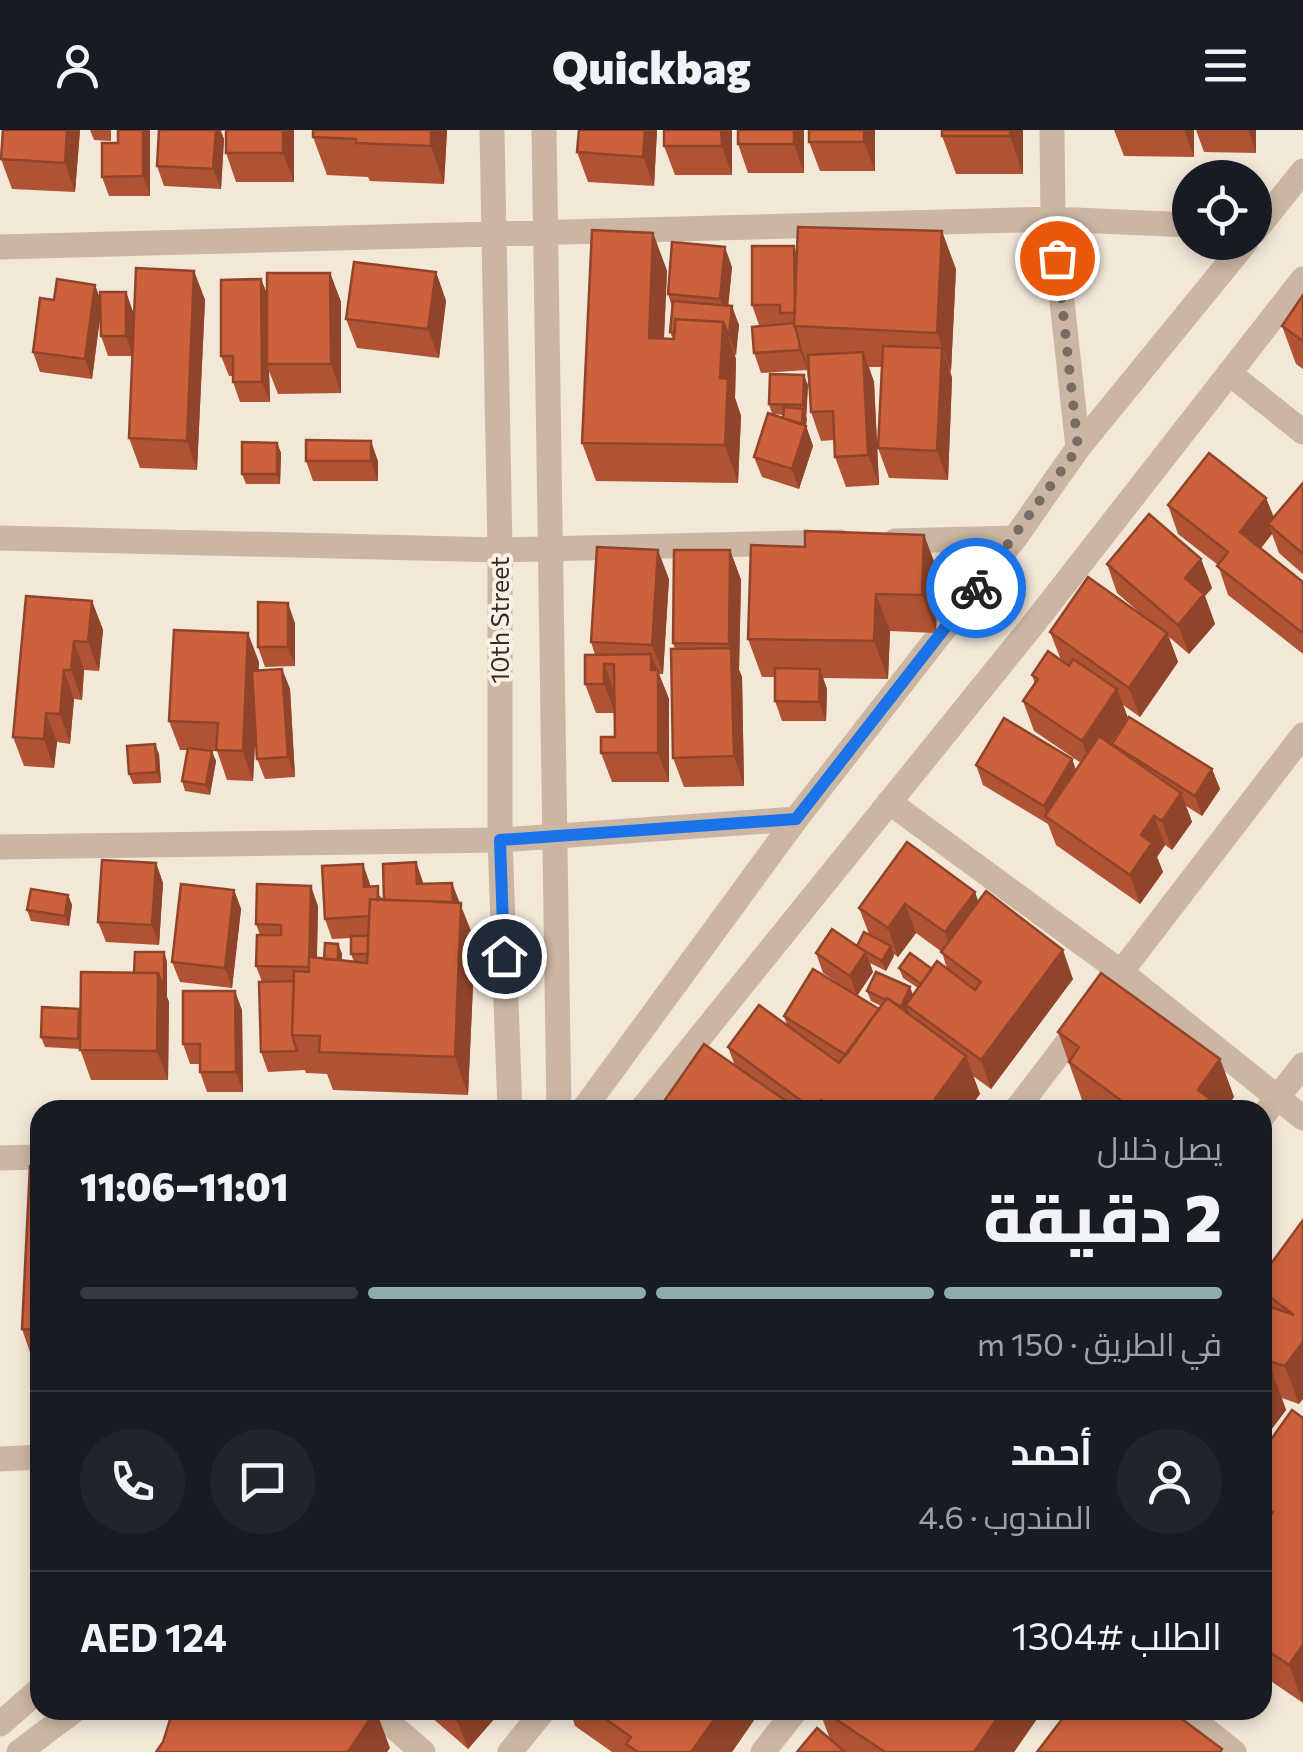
<!DOCTYPE html>
<html lang="ar">
<meta charset="utf-8">
<style>
body{margin:0;font-family:Commissioner,Cairo,sans-serif;background:#20242c;color:#f1f3f6;direction:rtl;height:100vh;display:flex;flex-direction:column;font-size:38px;white-space:nowrap}
*{box-sizing:border-box;margin:0}
p{font-size:32px;color:#9ea1a6}
.icon{flex:none;width:55px;height:55px;fill:none;stroke:currentColor;stroke-width:2;stroke-linecap:round;stroke-linejoin:round}
.map{position:relative;flex:1;overflow:hidden;direction:ltr}
.drawer{position:absolute;left:30px;top:970px;width:1242px;height:620px;display:flex;flex-direction:column;background:#171b24;border-radius:30px;box-shadow:0 5px 15px #0003;direction:rtl}
.drawer>*{flex:none}
.controls{position:absolute;left:1172px;top:30px;display:grid;gap:20px}
.controls a{display:grid;place-items:center;width:100px;height:100px;border-radius:50%;background:#171b24;box-shadow:0 5px 15px #0003;font-size:50px}
.pin{position:absolute;display:grid;place-items:center;width:85px;height:85px;color:#fff;margin:-42px;border:5px solid #fff;border-radius:50%;box-shadow:0 2px 10px #0007}
.courier{position:absolute;display:grid;place-items:center;width:100px;height:100px;margin:-50px;border:8px solid #1a73e8;border-radius:50%;background:#fff;color:#222;box-shadow:0 2px 12px #0007}
.headline em{font-style:normal;font-weight:800}
.headline div{display:flex;flex-direction:column-reverse}
.headline{display:flex;align-items:center;justify-content:space-between;height:170px;padding:0 50px}
h1{font-size:65px;font-weight:800;line-height:75px}
.bar{display:grid;grid-template-columns:repeat(4,1fr);gap:15px 10px;align-content:center;height:120px;padding:0 50px}
.bar i{height:12px;border-radius:8px;background:#363941}
.bar .on{background:#90acb0}
.bar p{grid-column:span 4}
.line{display:flex;align-items:center;gap:25px;padding:0 50px;border-top:2px solid #363941}
.line div{flex:1}
.round{display:grid;place-items:center;flex:none;width:105px;height:105px;border-radius:52px;background:#20242c}
header{display:flex;justify-content:space-between;align-items:center;height:130px;padding:0 50px;background:#171b24;font-size:45px;font-weight:800}
.map>svg:first-child{display:block}
.lines{fill:none;stroke-linecap:round;stroke-linejoin:round}
.minor{stroke:#cbb6a4;stroke-width:25}
.wall{fill:#b05334}
.shaded-wall{fill:#90442a}
.building{fill:#cd613c;stroke:#90442a;stroke-width:2.5}
.done{stroke:#786d64;stroke-width:10;stroke-dasharray:0 18}
.route{stroke:#1a73e8;stroke-width:12}
.labels{text-anchor:middle;stroke-width:8;stroke-linejoin:round;paint-order:stroke}
.street-label{font-size:25px;fill:#362b26;stroke:#faf1e5}
</style>
<header><svg class="icon" aria-label="menu" viewBox="0 0 24 24"><path d="M4 6h16M4 12h16M4 18h16"/></svg>Quickbag<svg class="icon" aria-label="person" viewBox="0 0 24 24"><circle cx="12" cy="8" r="4"/><path d="M4 21q1-7 8-7t8 7"/></svg></header>
<div class="map">
<svg width="1303" height="1622" viewBox="0 0 1303 1622">
<rect width="100%" height="100%" fill="#f3e7d8"/>
<g class="lines">
<path class="minor" d="M492 0 500 420V710L510 980
M544 0 559 980
M1052 0 1053 89 1078 318
M1255 101 1303 41
M0 117 1053 89 1190 95
M1229 243 1303 302
M0 408 500 420 840 412
M895 411 1015 408
M889 672 1121 842 1303 988
M0 717 500 710 796 689
M1111 855 1303 605
M583 980 796 689 1015 408 1078 318 1246 112
M641 980 1035 492 1303 149
M1016 980 1084 891
M1262 987 1303 935
M0 1028 40 1027
M0 1329 40 1327
M374 1580 423 1622
M1181 1580 1234 1622
M0 1594 40 1559
M19 1622 75 1580
M510 1622 544 1580
M763 1622 796 1580"/>
</g>
<path class="wall" d="M3 0H80L75 62 12 59 1 29Z
M90 0H111V11L94 10Z
M118 0H150V66H109L102 47 118 13Z
M159 0H294V52H236L226 23V0L221 1 224 9 221 59 164 56 157 36Z
M313 0H447L444 54 370 51 368 47 327 45 313 7Z
M657 0 654 56 588 52 577 22Z
M732 0V45H675L664 16Z
M804 0V43H748L738 14Z
M875 0V41H820L809 12Z
M942 0H1023V44H956L942 6Z
M1114 0H1194V27L1124 26Z
M1196 0H1256V23L1204 22Z
M653 103 667 141 664 209H673L670 202 672 177 668 164 732 137 728 175 739 195 735 226 736 229 735 268 741 286 738 353 596 351 582 313Z
M794 116 797 124 956 139 951 241 950 240 952 248 948 350 889 348 878 318 882 237H869L874 252 879 355 846 357 835 327 834 310 821 311 811 282 806 231 807 240 761 243 754 223 759 195 752 175Z
M194 141 205 170 197 340 140 338 129 308 132 226H108L101 206 100 186 92 249 40 242 33 222 54 170 95 155 100 170 126 162 133 182V207Z
M436 142 446 171 439 228 357 218 346 189Z
M330 143 341 172V263L278 264 269 241 270 272H240L233 252V246H229L221 226 261 149 267 164Z
M1303 165V239L1296 234 1282 196Z
M808 255 806 296 813 316 799 359 762 347 754 327 783 288 784 285 772 284 769 274Z
M277 313 281 323 280 354H246L242 344Z
M306 331H378V351H313Z
M1303 353V444L1279 423 1272 404 1261 418 1303 452V524L1228 465 1218 435 1178 404 1168 375 1266 368 1274 387Z
M924 405 938 442 936 503 890 501 888 549 823 548 827 559 826 591H782L775 571V547H762L748 509 805 417Z
M730 420 741 450 739 540 742 547 744 656 684 657 673 628 675 519 673 513Z
M1201 429 1212 458 1205 466 1215 494 1189 524 1169 507 1178 532 1140 587 1123 575 1128 588 1110 614 1212 639 1220 659 1202 686 1186 676 1192 692 1172 720 1165 715 1157 727 1163 742 1140 774 1056 715 1048 694 983 655 976 635 1072 629 1076 640 1081 633 1034 601 1023 571 1035 554 1032 545 1061 530 1050 502 1147 489 1117 463 1107 434Z
M669 449 663 544H659L669 569V652H612L601 623 615 607 614 583H596L585 554 595 525 591 512Z
M92 471 103 500 99 541 84 540 82 570 74 569 70 614 57 612 54 638 24 636 13 607Z
M295 493V536L265 537 258 517Z
M259 532 258 540 282 539 290 559 295 647 265 649 257 629 256 600 253 651 227 650 217 621H211L216 631 210 665 185 661 182 651 187 620H180L169 591Z
M159 624 161 653 133 654 129 644Z
M416 732 423 754 459 773 475 811 468 965 333 960 327 944 306 943 305 940 268 942 261 922 262 852 256 836 260 805 256 794 318 776 317 828 324 829 338 814 342 824V831L354 832 351 824V808L332 809 325 789 370 754V756L384 770Z
M156 733 163 753 159 815 106 812 98 792Z
M234 760 241 779 232 858 180 852 172 832Z
M975 762 978 772 1073 849 991 959 973 946 980 964 968 980H658L735 936 728 917 787 895 784 886 879 879 881 876 871 871 867 861 913 865 918 858 903 848 899 838 947 839 942 822 916 803 898 827 894 824 886 841 870 833 873 842 857 866 823 843 816 823 857 816 869 804 859 778Z
M68 765 72 775 69 796 31 791 27 780Z
M164 822 167 832V867L169 872 168 950H91L80 919 45 917 41 907 81 884Z
M242 880 243 962H207L200 942V934H190L183 914Z
M1058 902 1220 929 1234 967 1225 980H1096L1082 970Z
M40 1037V1238L35 1237 22 1199Z
M1303 1090 1299 1274 1282 1268 1286 1280 1262 1312V1146Z
M1262 1322 1303 1573 1262 1545Z
M423 1580H502L468 1619Z
M570 1580H761L732 1622H612L575 1596Z
M819 1580H1048L1042 1588 1039 1586 1014 1622H797L830 1609Z"/>
<path class="shaded-wall" d="M67 0H80L75 62 65 33Z
M143 0H150V66L143 46Z
M216 0H220L224 9 221 59 213 39Z
M283 0H294V52L283 23Z
M431 0H447L444 54 431 16Z
M645 0H657L654 56 643 27Z
M721 0H732V45L722 16Z
M794 0H804V43L794 14Z
M864 0H875V41L864 12Z
M1010 0H1023V44L1010 6Z
M1184 0H1194V27Z
M1248 0H1256V23Z
M942 101 956 139 951 241 937 203Z
M653 103 667 141 662 246 649 208Z
M725 117 732 137 727 189 720 169Z
M194 141 205 170 197 340 187 311Z
M436 142 446 171 439 228 428 199Z
M330 143 341 172V263L331 234Z
M261 149 269 169 267 234 269 241 270 272 262 252Z
M95 155 102 174 92 249 85 229Z
M126 162 133 182V226L126 206Z
M732 176 739 195 736 226 729 206Z
M723 192 736 229 735 268 741 286 738 353 725 315 720 248Z
M799 211 806 231 807 240 800 220Z
M942 218 952 248 948 350 937 321Z
M863 222 874 252 879 355 868 325Z
M804 245 808 255 806 285 803 275Z
M803 279 807 289 806 296 813 316 799 359 792 339 802 294Z
M371 311 378 331V351L371 331Z
M277 313 281 323 280 354 277 344Z
M1266 368 1277 397 1268 394 1272 404 1250 432 1240 402Z
M924 405 938 442 936 503 922 465Z
M658 420 669 449 663 544 652 515Z
M730 420 741 450 739 540 742 547 744 656 734 626 731 521 729 514Z
M1201 429 1212 458 1205 466 1215 494 1189 524 1178 495 1185 448Z
M876 464 890 501 888 549 874 511Z
M92 471 103 500 99 541 88 512Z
M288 473 295 493V536L288 517Z
M248 503 259 532 253 651 243 621Z
M1167 503 1178 532 1140 587 1129 558Z
M74 511 84 540 82 570 71 540Z
M651 524 669 569V652L658 623Z
M604 534 615 563V583L604 554Z
M282 539 290 559 295 647 288 627Z
M820 539 827 559 826 591 819 572Z
M64 540 74 569 70 614 60 584Z
M1117 559 1128 588 1093 640 1082 611Z
M46 583 57 612 54 638 44 609Z
M155 614 159 624 161 653 157 642Z
M212 621 216 631 210 665 206 655Z
M1072 629 1079 649 1048 688 1044 676Z
M1212 639 1220 659 1202 686 1195 666Z
M1181 663 1192 692 1172 720 1162 691Z
M1154 686 1165 715 1157 727 1163 742 1140 774 1130 745 1141 705Z
M416 732 423 752 424 774 417 754Z
M156 733 163 753 159 815 152 795Z
M363 734 370 754 371 776 364 757Z
M452 753 475 811 468 965 455 927Z
M311 756 318 776 316 857 309 837Z
M234 760 241 779 232 858 225 838Z
M975 762 985 791 955 832 945 802Z
M68 765 72 775 69 796 65 786Z
M905 774 916 803 898 827 888 798Z
M338 814 342 824 341 848 337 838Z
M891 816 894 826 886 841 882 831Z
M1063 820 1073 849 991 959 981 930Z
M164 822 167 832V867L164 857Z
M866 822 873 842 857 866 850 846Z
M158 843 169 872 168 950 157 921Z
M910 857 914 867 906 875 908 881 905 887 901 877Z
M235 861 242 880 243 962 236 942Z
M79 879 82 889 81 919 78 909Z
M966 926 980 964 968 980H927Z
M1220 929 1234 967 1225 980H1200L1198 960Z
M821 970 825 980H814Z
M1303 1212V1269L1299 1274 1285 1236Z
M1272 1242 1286 1280 1262 1312V1256Z
M1303 1515V1573L1289 1535Z
M376 1580 390 1618 387 1622H348Z
M466 1580H502L468 1619 457 1590Z
M721 1580H761L732 1622H691Z
M1003 1580H1036L1039 1586 1014 1622H974Z
M1039 1580H1048L1042 1588Z"/>
<path class="building" d="M3 0H67L65 33 1 29Z
M118 0H143V46L102 47V13H118Z
M159 0H216L213 39 157 36Z
M226 0H283V23H226Z
M313 0H431V16L356 13V9L313 7Z
M579 0H645L643 27 577 22Z
M664 0H721L722 16H664Z
M738 0H794V14H738Z
M809 0H864V12H809Z
M942 0H1010V6H942Z
M798 97 942 101 937 203 794 196Z
M592 100 653 103 649 208 674 209 675 189 723 192 720 248 728 249 725 315 582 313Z
M672 112 725 117 720 169 668 164Z
M752 116H794L795 183H780V175H752Z
M354 132 436 142 428 199 346 189Z
M136 138 194 141 187 311 129 308Z
M267 143H330L331 234H267Z
M57 149 95 155 85 229 33 222 40 168 54 170Z
M261 149 262 252H233V226H221V150Z
M100 162H126V206H101Z
M1303 165V211L1282 196Z
M673 171 732 176 729 206 723 192 675 189V202H670Z
M794 193 799 211 800 220 754 223 752 197Z
M883 216 942 218 937 321 878 318Z
M863 222 868 325 835 327 833 281 811 282 808 225Z
M770 244 804 245 803 275 769 274Z
M784 277 803 279 802 294 783 288Z
M768 283 806 296 792 339 754 327Z
M306 310 371 311V331H306Z
M242 312 277 313V344H242Z
M1209 323 1266 368 1240 402 1303 452V503L1217 436 1228 422 1168 375Z
M1303 353V424L1268 394Z
M1149 384 1201 429 1185 448 1204 464 1178 495 1107 434Z
M805 401 924 405 922 465 876 464 874 511 748 509 751 415 805 417Z
M597 417 658 420 652 515 591 512Z
M674 420H730L729 514 673 513Z
M1088 447 1167 503 1129 558 1050 502Z
M26 466 92 471 88 512 74 511 71 540H64L60 584 46 583 44 609 13 607Z
M258 472 288 473V517H258Z
M174 500 248 503 243 621 216 620 218 593 169 591Z
M731 518 734 626 673 628 671 519Z
M1048 521 1069 536 1073 529 1117 559 1082 611 1023 571 1038 549 1032 545Z
M651 524V540H658V623H601V607H615L614 534H604V554H585V525Z
M775 538 820 539 819 572 775 571Z
M282 539 288 627 257 629 252 541Z
M1129 587 1212 639 1195 666 1112 614Z
M1004 588 1072 629 1044 676 976 635Z
M1099 606 1181 663 1162 691 1154 686 1141 705 1152 713 1130 745 1045 686Z
M155 614 157 642 129 644 127 616Z
M188 618 212 621 206 655 182 651Z
M907 712 975 762 945 802 905 774 888 798 859 778Z
M102 730 156 733 152 795 98 792Z
M416 732 417 754 452 753 453 772 384 770 383 734Z
M363 734 364 757 378 756V770L370 769 369 786 325 789 322 736Z
M181 754 234 760 225 838 172 832Z
M257 754 311 756 309 837 256 836 257 805H281V795L256 794Z
M31 759 68 765 65 786 27 780Z
M986 761 1063 820 981 930 906 875 937 831 975 860 981 852 941 822Z
M370 769 461 773 455 927 319 922 320 906 292 905 294 841 309 842V827L367 833Z
M832 799 866 822 850 846 816 823Z
M864 802 891 816 882 831 857 816Z
M351 806H368V824H351Z
M325 813 338 814V830L324 829Z
M135 822H164V857L158 843H134Z
M910 823 932 839 921 854 899 838Z
M813 839 879 879 846 925 784 886Z
M81 842 158 843 157 921 80 920Z
M876 842 910 857 901 877 887 868 886 870 867 861Z
M1101 843 1220 929 1198 960 1209 968 1200 980H1134L1069 932 1079 917 1058 902Z
M294 851 292 905 297 921 261 922 259 852Z
M183 861H235L236 942H200V914H183Z
M887 868 966 926 927 980H835L821 970 814 980 728 917 759 875 839 933Z
M42 877 79 879 78 909 41 907Z
M704 914 799 980H658Z
M30 1036 40 1037V1200L22 1199Z
M1303 1090V1212L1285 1236 1262 1229V1174L1294 1185 1262 1161V1146Z
M1262 1235 1272 1242 1262 1256Z
M1292 1280 1303 1288V1515L1289 1535 1262 1517V1397L1273 1382 1262 1375V1322Z
M173 1580H376L348 1622H156L163 1612Z
M445 1580H466L457 1590Z
M593 1580H721L691 1622H638L626 1614 631 1607Z
M822 1580H1003L974 1622H885Z
M1069 1580H1170L1222 1619 1220 1622H1037Z
M817 1598 845 1622H797Z"/>
<g class="lines">
<path class="done" d="M976 458 1078 318 1057 128"/>
<path class="route" d="M504 826 500 710 796 689 976 458"/>
</g>
<g class="labels">
<g class="street-label">
<text transform="translate(500 490) rotate(-90)" y="9">10th Street</text>
</g>
</g>
</svg>
<div class="controls">
<a><svg class="icon" aria-label="locate" viewBox="0 0 24 24"><circle cx="12" cy="12" r="6"/><path d="M12 2v4M12 18v4M2 12h4M18 12h4"/></svg></a>
</div>
<div class="pin" style="left:1057px;top:128px;background:#ea580c"><svg class="icon" aria-label="bag" viewBox="0 0 24 24"><path d="M5 8h14l-1 12H6zM9 8a3 3 0 0 1 6 0"/></svg></div>
<div class="pin" style="left:504px;top:826px;background:#1f2937"><svg class="icon" aria-label="home" viewBox="0 0 24 24"><path d="M3 11l9-7 9 7M6 9v11h12V9"/></svg></div>
<div class="courier" style="left:976px;top:458px"><svg class="icon" aria-label="bike" viewBox="0 0 24 24"><circle cx="6" cy="16" r="4"/><circle cx="18" cy="16" r="4"/><path d="M6 16l4-8h5l3 8M10 8l3 8H6M13 5h3"/></svg></div>
<section class="drawer">
<div class="headline"><div><h1>2 دقيقة</h1><p>يصل خلال</p></div><em>11:01–11:06</em></div>
<div class="bar"><i class="on"></i><i class="on"></i><i class="on"></i><i></i><p>في الطريق · 150 m</p></div>
<div class="line" style="height:180px"><a class="round"><svg class="icon" aria-label="person" viewBox="0 0 24 24"><circle cx="12" cy="8" r="4"/><path d="M4 21q1-7 8-7t8 7"/></svg></a><div><b>أحمد</b><p>المندوب · 4.6</p></div><a class="round"><svg class="icon" aria-label="chat" viewBox="0 0 24 24"><path d="M4 5h16v11H9l-5 4z"/></svg></a><a class="round"><svg class="icon" aria-label="phone" viewBox="0 0 24 24"><path d="M5 4h4l2 5-3 2q2 4 5 5l2-3 5 2v4C11 20 4 13 5 4z"/></svg></a></div>
<div class="line" style="height:130px"><div>الطلب #1304</div><b>AED 124</b></div>
</section>
</div>
